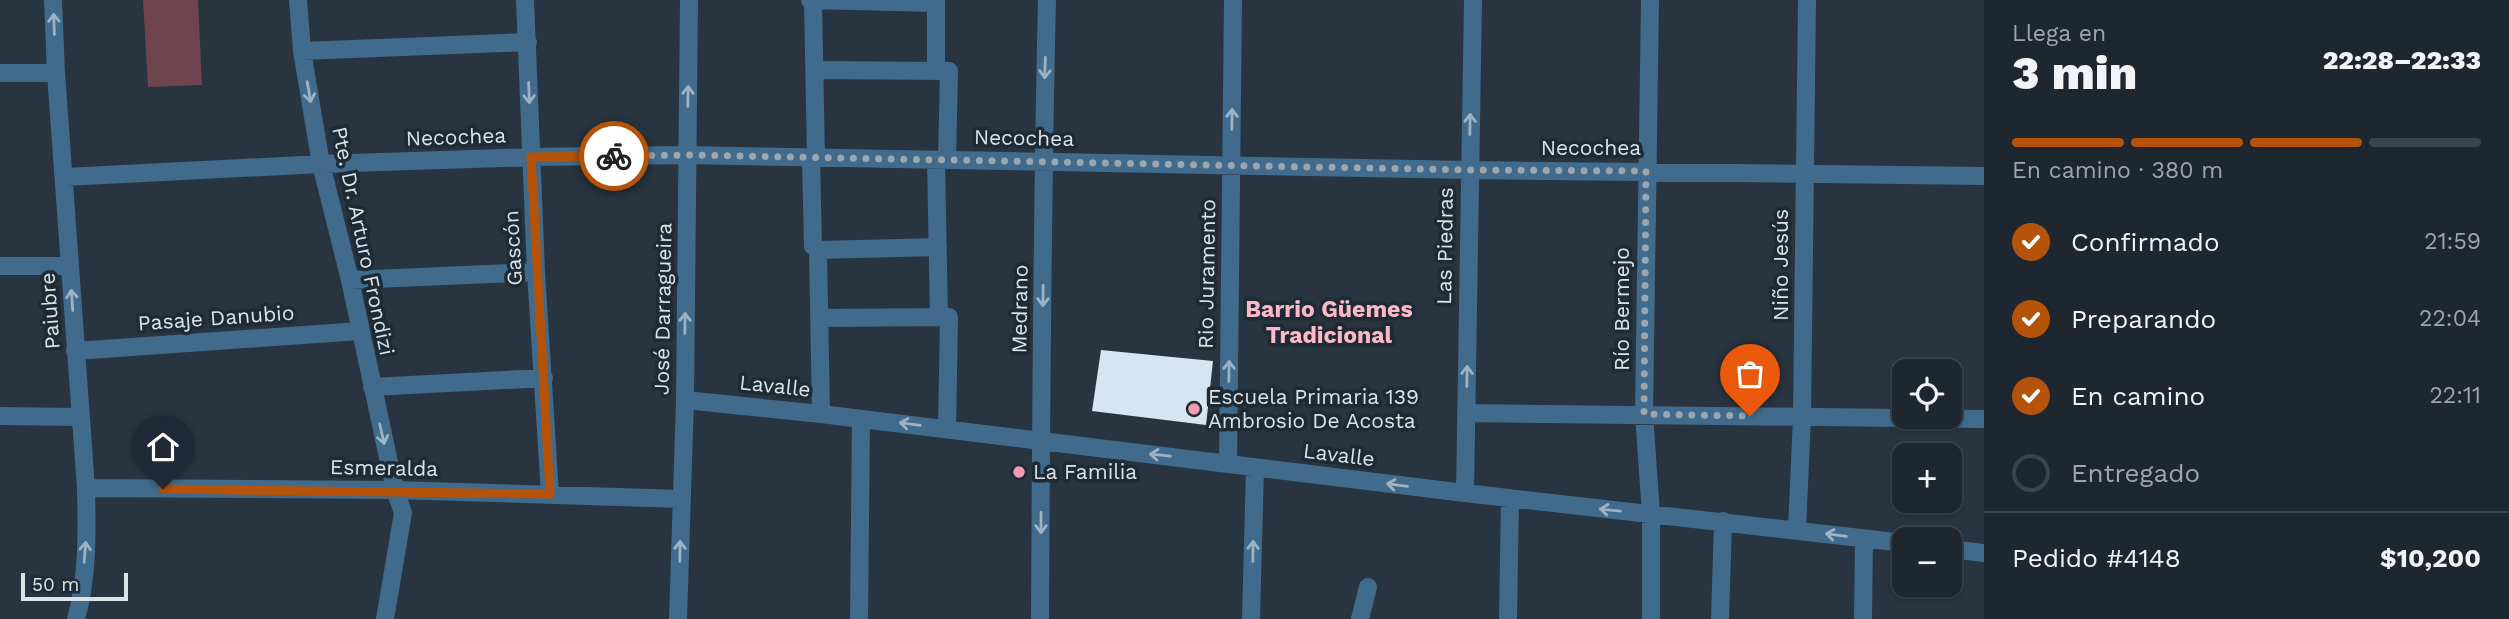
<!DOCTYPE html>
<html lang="es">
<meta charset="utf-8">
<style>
body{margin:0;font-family:"Work Sans",sans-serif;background:#262f37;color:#f1f3f6;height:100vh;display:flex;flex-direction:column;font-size:26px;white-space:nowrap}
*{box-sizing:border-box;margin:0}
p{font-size:23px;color:#a1a5aa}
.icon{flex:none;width:38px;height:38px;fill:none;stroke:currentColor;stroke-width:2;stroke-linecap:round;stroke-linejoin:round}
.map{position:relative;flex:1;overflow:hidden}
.details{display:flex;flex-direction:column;background:#1e272f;width:525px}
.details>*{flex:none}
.buttons{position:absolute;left:1892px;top:359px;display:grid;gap:14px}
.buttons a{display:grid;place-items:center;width:70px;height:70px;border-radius:14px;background:#1e272f;box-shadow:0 2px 5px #0004,0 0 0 2px #3c444b;font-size:35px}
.scale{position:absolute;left:21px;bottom:18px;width:107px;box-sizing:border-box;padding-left:7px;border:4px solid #dbe3e9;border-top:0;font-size:19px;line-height:24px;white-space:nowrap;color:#dbe3e9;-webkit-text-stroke:5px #1e2a34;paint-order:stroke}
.pin{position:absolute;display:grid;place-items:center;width:60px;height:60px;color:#fff;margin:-72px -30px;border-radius:50% 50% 50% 0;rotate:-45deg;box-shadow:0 0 7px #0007}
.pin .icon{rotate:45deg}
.courier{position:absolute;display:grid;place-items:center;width:70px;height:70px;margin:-35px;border:5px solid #b45309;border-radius:50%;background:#fff;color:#222;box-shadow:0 2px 9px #0007}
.headline em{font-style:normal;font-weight:800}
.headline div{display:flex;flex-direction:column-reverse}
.headline{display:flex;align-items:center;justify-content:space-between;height:119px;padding:0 28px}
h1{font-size:46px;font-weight:800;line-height:52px}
.bar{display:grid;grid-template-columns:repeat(4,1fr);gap:10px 7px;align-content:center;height:84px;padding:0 28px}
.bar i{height:9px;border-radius:5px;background:#3c444b}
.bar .selected{background:#b45309}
.bar p{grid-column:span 4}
.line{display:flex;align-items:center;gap:18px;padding:0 28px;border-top:2px solid #3c444b}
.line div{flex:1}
ol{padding:0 28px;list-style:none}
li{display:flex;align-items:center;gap:21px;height:77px}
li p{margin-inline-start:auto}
li .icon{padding:7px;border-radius:50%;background:#b45309;color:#fff;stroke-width:4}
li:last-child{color:#a1a5aa}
li i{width:38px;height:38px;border:4px solid #3c444b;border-radius:50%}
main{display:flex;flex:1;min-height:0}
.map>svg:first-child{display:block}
.green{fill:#6e444e}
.building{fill:#d5e5f2}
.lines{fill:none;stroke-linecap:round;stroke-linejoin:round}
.minor{stroke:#416b8c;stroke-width:18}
.oneway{stroke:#9db3c4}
.done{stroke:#9ca6ae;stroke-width:7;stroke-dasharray:0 12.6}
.route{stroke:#b45309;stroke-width:9}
.poi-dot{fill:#f29ab0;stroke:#1e2a34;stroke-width:2.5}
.labels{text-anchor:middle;stroke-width:7;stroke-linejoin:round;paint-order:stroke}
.street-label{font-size:21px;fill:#dbe3e9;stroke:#1e2a34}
.poi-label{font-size:21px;fill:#dbe3e9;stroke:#1e2a34;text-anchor:start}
.neighbourhood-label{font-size:23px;font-weight:bold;fill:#fcb8c8;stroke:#1e2a34}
</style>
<main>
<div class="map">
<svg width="1984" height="619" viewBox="0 0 1984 619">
<rect width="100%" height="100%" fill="#28343f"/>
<path class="green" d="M143 0H198L202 85 148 87Z"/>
<path class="building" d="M1101 350 1213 361 1206 425 1092 411Z"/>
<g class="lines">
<path class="minor" d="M53 0 56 73 86 488C87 532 88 577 76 619
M298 0 302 51 321 164 350 280 395 490 403 513 385 619
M525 0 536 272 550 494
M810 0 936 3
M936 0V71
M1650 0 1644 414 1651 514V619
M813 2 816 158
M302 51 528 42
M815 70 949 71 947 160
M0 73H56
M811 158 813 246 818 250
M936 160 939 317
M65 177 321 164 531 157 687 155 1469 170 1984 176
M818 250 821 414
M818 250 938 247
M0 266H70
M350 280 536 272
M821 318 949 317 947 429
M75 351 360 331
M372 387 544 378
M685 400 821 414 1465 493 1904 543
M1466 413 1984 419
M0 416 79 417
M1228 464 1233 0
M86 488 395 490 681 499
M1465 493 1473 0
M1797 530 1802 417 1807 0
M1950 549 1984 553
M678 619 685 400 689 0
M859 619 861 419
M1040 619C1041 413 1042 206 1047 0
M1251 619 1255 467
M1360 619 1368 587
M1508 619 1510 498
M1720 619 1723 521
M1863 619 1864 539"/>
</g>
<defs><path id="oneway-shaft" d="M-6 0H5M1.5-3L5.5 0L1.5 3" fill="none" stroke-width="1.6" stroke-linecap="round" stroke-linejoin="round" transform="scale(1.75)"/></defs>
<g class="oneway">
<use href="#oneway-shaft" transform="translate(54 24) rotate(-92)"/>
<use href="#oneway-shaft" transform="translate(1045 68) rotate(92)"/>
<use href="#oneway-shaft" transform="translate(309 92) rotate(80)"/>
<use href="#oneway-shaft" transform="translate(529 93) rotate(88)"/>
<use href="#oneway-shaft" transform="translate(688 96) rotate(-89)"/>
<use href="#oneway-shaft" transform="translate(1232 119) rotate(-89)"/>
<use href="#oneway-shaft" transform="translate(1470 124) rotate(-89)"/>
<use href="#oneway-shaft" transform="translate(1043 296) rotate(91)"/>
<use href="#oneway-shaft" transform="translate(72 300) rotate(-94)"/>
<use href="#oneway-shaft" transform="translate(685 323) rotate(-89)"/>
<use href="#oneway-shaft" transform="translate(1229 371) rotate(-89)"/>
<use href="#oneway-shaft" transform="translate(1467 376) rotate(-89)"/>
<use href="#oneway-shaft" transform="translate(910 424) rotate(-173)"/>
<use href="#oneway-shaft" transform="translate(382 434) rotate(77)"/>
<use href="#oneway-shaft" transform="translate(1160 455) rotate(-174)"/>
<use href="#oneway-shaft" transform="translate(1397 485) rotate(-173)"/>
<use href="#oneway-shaft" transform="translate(1610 510) rotate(-174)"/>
<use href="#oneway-shaft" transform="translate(1041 523) rotate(90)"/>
<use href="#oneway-shaft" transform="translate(1836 535) rotate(-173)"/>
<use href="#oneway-shaft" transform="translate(680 551) rotate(-89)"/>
<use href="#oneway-shaft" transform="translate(1253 551) rotate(-89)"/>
<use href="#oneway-shaft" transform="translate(85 552) rotate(-85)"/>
</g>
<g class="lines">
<path class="done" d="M614 156 688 155 1469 170 1646 171 1644 414 1750 416"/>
<path class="route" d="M163 489 550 494 531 157 614 156"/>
</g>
<g class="poi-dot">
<circle cx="1194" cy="409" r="7"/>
<circle cx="1019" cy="472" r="7"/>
</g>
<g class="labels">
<g class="street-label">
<text transform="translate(456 137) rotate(-2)" y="7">Necochea</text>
<text transform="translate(1024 138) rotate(1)" y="7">Necochea</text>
<text x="1591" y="155">Necochea</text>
<text transform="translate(363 241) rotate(78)" y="7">Pte. Dr. Arturo Frondizi</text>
<text transform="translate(1445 246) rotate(-89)" y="7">Las Piedras</text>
<text transform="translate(513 248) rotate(-93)" y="7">Gascón</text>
<text transform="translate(1781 265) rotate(-90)" y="7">Niño Jesús</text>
<text transform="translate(1207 274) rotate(-89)" y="7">Rio Juramento</text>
<text transform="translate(663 309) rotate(-89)" y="7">José Darragueira</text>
<text transform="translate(1020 309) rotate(-89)" y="7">Medrano</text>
<text transform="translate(1622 309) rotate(-90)" y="7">Río Bermejo</text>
<text transform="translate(50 311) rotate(-94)" y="7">Paiubre</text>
<text transform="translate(216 318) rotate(-4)" y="7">Pasaje Danubio</text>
<text transform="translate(775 386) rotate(6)" y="7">Lavalle</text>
<text transform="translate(1339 455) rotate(7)" y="7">Lavalle</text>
<text transform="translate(384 468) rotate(1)" y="7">Esmeralda</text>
</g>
<g class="poi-label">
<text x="1208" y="404">Escuela Primaria 139<tspan x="1208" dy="24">Ambrosio De Acosta</tspan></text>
<text x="1033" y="479">La Familia</text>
</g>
<g class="neighbourhood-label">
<text x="1329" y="317">Barrio Güemes<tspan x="1329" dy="26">Tradicional</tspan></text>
</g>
</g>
</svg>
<div class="buttons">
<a><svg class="icon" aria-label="locate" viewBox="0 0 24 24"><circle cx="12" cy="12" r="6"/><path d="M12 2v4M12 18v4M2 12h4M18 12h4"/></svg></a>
<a>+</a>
<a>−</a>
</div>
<div class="scale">50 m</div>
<div class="pin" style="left:1750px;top:416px;background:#ea580c"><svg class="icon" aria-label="bag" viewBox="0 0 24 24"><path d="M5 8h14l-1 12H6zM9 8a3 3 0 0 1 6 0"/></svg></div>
<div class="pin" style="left:163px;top:489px;background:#1f2937"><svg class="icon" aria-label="home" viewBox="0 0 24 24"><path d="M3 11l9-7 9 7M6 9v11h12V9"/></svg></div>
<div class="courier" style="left:614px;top:156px"><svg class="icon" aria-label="bike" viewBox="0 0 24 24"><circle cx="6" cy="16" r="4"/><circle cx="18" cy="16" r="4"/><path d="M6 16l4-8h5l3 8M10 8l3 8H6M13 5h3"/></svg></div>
</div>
<section class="details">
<div class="headline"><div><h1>3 min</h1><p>Llega en</p></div><em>22:28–22:33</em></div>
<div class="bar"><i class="selected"></i><i class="selected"></i><i class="selected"></i><i></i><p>En camino · 380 m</p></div>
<ol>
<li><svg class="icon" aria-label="check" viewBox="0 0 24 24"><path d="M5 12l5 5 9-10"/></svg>Confirmado<p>21:59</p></li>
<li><svg class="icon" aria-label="check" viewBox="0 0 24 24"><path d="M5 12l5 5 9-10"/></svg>Preparando<p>22:04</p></li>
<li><svg class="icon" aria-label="check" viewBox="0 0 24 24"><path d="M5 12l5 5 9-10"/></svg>En camino<p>22:11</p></li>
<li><i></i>Entregado</li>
</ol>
<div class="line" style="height:91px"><div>Pedido #4148</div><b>$10,200</b></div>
</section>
</main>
